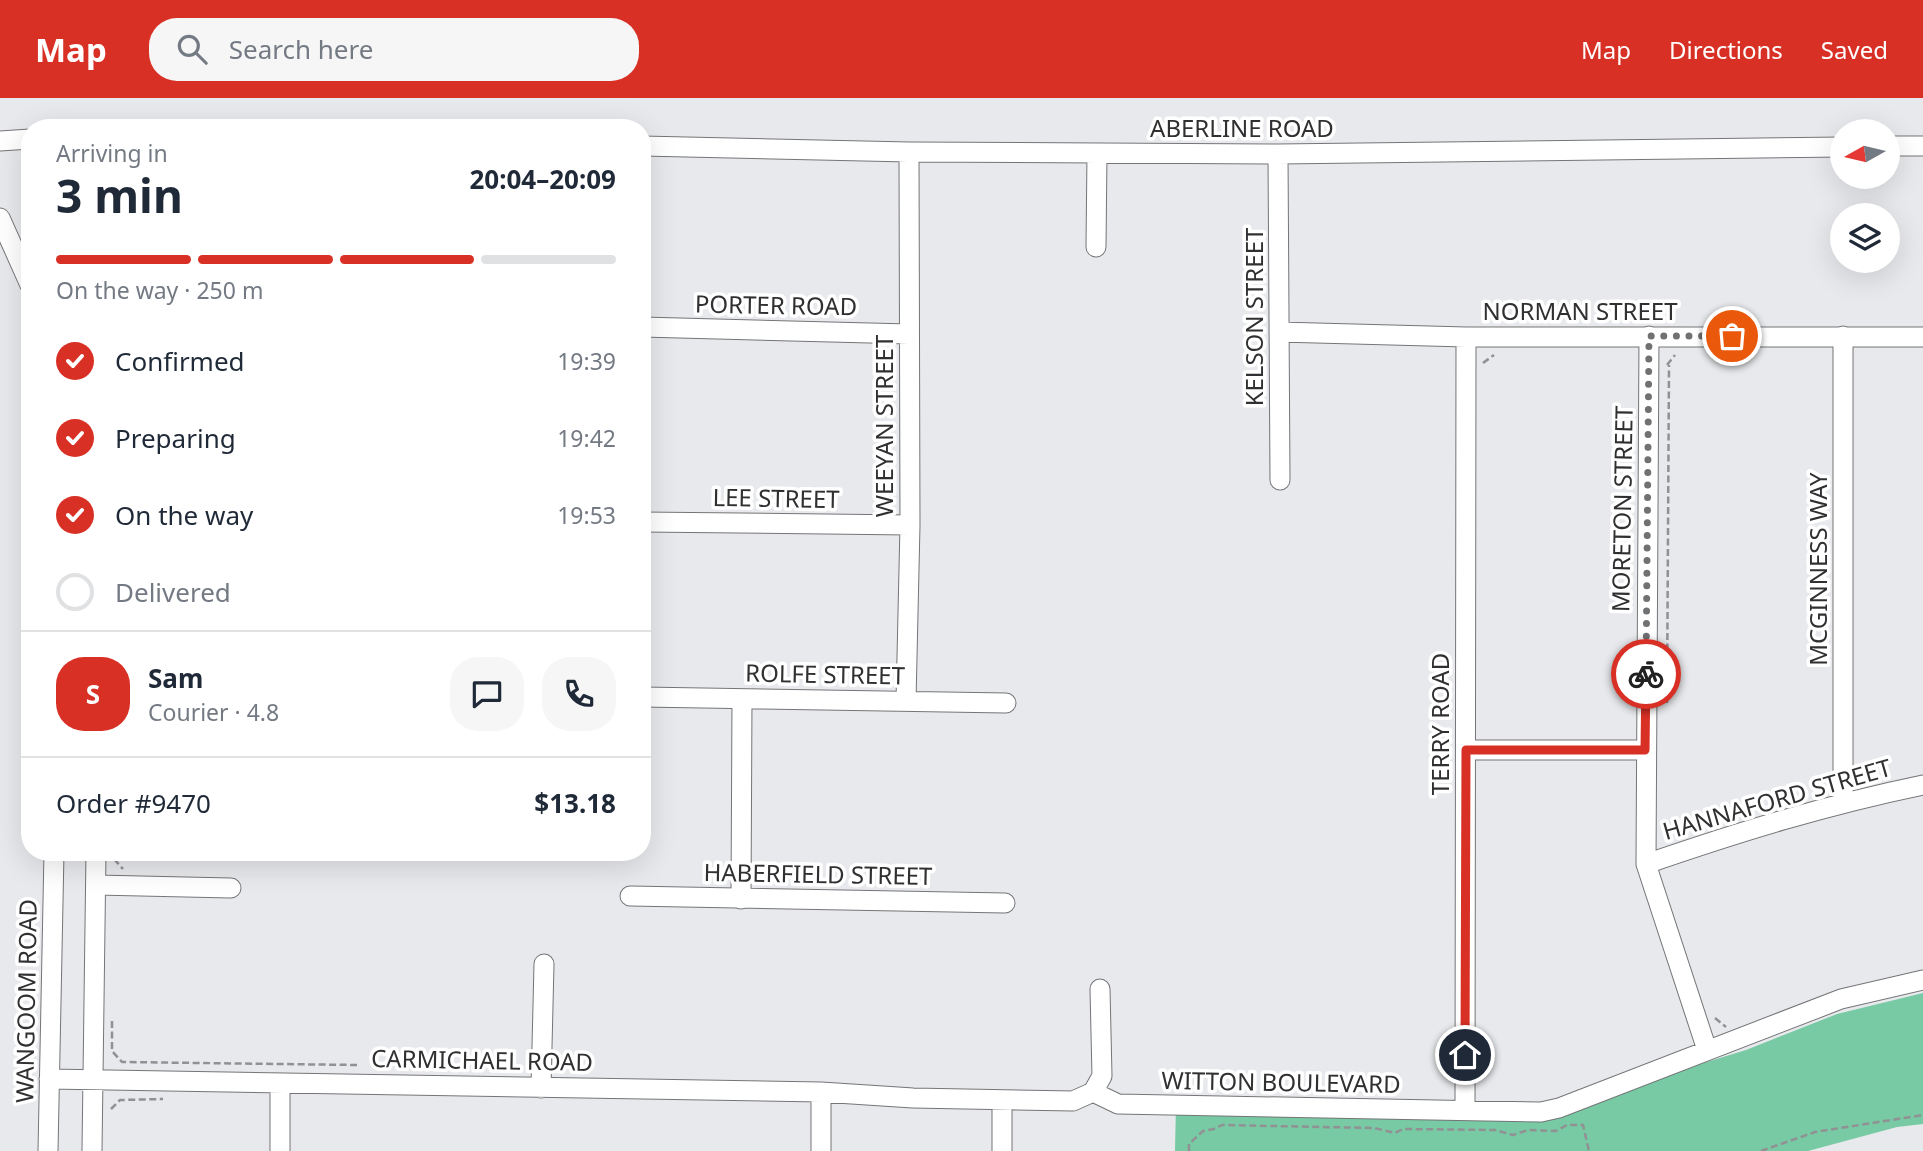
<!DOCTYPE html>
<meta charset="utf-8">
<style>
body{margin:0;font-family:"Noto Sans",sans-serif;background:#f6f6f7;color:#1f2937;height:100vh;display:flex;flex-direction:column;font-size:26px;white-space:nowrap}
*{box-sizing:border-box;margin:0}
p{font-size:23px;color:#747a83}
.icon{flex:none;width:38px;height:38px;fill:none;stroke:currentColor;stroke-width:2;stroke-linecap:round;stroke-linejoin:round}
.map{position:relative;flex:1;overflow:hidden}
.panel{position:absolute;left:21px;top:21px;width:630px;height:742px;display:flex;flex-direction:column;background:#fff;border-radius:28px;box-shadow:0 7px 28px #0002}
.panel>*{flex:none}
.needle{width:46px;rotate:262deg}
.tools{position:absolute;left:1830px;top:21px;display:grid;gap:14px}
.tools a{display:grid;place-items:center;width:70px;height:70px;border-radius:50%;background:#fff;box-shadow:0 7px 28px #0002;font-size:35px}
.pin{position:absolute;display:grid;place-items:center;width:60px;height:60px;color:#fff;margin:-30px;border:4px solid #fff;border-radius:50%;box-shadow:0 2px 7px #0007}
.courier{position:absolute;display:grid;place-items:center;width:70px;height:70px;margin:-35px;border:5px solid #d93025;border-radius:50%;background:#fff;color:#222;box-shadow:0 2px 9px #0007}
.headline em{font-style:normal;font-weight:700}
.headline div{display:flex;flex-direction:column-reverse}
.headline{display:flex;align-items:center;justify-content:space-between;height:119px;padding:0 35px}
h1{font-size:46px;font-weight:700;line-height:52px}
.bar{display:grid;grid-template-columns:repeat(4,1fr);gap:10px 7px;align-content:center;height:84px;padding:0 35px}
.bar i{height:9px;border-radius:5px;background:#e0e1e3}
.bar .on{background:#d93025}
.bar p{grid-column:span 4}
.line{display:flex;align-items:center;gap:18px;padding:0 35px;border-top:2px solid #e0e1e3}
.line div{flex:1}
.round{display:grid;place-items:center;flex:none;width:74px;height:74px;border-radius:28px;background:#f6f6f7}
ol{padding:0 35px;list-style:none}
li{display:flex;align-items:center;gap:21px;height:77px}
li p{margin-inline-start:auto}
li .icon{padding:7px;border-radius:50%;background:#d93025;color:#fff;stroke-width:4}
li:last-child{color:#747a83}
li i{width:38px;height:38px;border:4px solid #e0e1e3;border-radius:50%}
header{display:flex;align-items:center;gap:42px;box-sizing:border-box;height:98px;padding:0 35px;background:#d93025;color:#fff}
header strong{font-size:33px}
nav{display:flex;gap:38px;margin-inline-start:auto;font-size:24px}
.search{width:490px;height:63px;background:#f6f6f7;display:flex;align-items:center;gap:18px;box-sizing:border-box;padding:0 24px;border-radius:28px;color:#747a83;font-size:26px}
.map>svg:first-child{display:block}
.green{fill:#77caa3}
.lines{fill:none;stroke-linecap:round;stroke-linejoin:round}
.minor-casing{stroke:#747577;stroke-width:21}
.path{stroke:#919194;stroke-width:2.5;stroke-dasharray:7 3.5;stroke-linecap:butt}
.minor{stroke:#fff;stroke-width:19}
.done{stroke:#707173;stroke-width:7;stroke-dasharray:0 12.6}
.route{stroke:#d93025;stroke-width:9}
.labels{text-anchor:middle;stroke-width:7;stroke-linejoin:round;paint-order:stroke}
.street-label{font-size:24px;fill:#303032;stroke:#fff}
</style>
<header>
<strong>Map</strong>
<div class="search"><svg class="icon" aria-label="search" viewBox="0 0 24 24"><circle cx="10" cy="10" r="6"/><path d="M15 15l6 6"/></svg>Search here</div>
<nav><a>Map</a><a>Directions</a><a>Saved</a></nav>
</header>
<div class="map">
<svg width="1923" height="1053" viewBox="0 0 1923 1053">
<rect width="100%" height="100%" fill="#e8e9ec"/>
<path class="green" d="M1923 895V1026L1897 1029 1808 1053H1175L1176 1007 1550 1012 1746 952 1837 916Z"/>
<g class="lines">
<g class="minor-casing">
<path id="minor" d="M0 43 30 41
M642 48 909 54 1278 56 1843 49
M1888 48H1923
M1278 56 1280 382
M0 120 30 187
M1096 149 1097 55
M642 229 909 236
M1279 234 1466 239H1923
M1649 238 1646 766 1707 952
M1843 238V704
M642 424 910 427
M642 599 1006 605
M906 603 910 427 909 54
M1466 652H1645
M1646 766C1739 734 1826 707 1923 687
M96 787 231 790
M630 798 1005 805
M741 801 742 601
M49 981 821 994 913 1000 1073 1003 1093 994 1118 1006 1541 1014 1559 1010 1841 901 1923 882
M280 985V1053
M541 990 544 866
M1093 994 1102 978 1100 891
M1465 1013 1466 239
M48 1053 54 754
M92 1053 96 754
M821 1053V994
M1002 1053V1002"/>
</g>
<path class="path" d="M1483 265 1494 257
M1667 267 1675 257
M1667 605 1669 267
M114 761 123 771
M1715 920 1726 929
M112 923V953L122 964 357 967
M111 1011 120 1002 163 1001
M1189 1053V1046L1203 1033 1214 1031 1222 1027 1374 1030 1395 1035 1403 1031 1495 1032 1513 1037 1528 1032 1556 1033 1567 1027H1583L1589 1053
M1761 1053 1815 1034 1923 1017"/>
<use href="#minor" class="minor"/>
</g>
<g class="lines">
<path class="done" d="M1646 576 1649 238H1732"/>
<path class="route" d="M1465 957 1466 652H1645L1646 576"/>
</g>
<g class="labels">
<g class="street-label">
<text x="1242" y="39">ABERLINE ROAD</text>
<text transform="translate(776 208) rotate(1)" y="8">PORTER ROAD</text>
<text x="1580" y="222">NORMAN STREET</text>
<text transform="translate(1255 219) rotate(-90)" y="8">KELSON STREET</text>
<text transform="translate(885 328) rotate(-90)" y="8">WEEYAN STREET</text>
<text transform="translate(776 401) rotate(1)" y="8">LEE STREET</text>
<text transform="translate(1623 411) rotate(-89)" y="8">MORETON STREET</text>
<text transform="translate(1819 471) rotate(-90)" y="8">MCGINNESS WAY</text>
<text transform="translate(825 577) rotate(1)" y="8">ROLFE STREET</text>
<text transform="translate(1441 626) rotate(-90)" y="8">TERRY ROAD</text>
<text transform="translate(1777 702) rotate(-16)" y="8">HANNAFORD STREET</text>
<text transform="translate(818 777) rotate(1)" y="8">HABERFIELD STREET</text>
<text transform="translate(27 903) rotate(-89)" y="8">WANGOOM ROAD</text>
<text transform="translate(482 963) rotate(1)" y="8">CARMICHAEL ROAD</text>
<text transform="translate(1281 985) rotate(1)" y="8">WITTON BOULEVARD</text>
</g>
</g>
</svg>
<div class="tools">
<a><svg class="needle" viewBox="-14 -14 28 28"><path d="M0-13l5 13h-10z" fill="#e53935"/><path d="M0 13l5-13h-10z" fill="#747a83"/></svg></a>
<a><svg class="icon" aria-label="layers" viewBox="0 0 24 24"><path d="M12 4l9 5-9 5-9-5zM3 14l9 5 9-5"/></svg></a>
</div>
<div class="pin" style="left:1732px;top:238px;background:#ea580c"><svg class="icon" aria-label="bag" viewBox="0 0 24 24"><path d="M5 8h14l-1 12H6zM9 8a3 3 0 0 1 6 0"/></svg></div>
<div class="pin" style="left:1465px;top:957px;background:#1f2937"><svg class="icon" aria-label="home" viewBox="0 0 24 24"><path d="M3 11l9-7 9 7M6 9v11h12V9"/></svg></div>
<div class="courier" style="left:1646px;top:576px"><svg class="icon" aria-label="bike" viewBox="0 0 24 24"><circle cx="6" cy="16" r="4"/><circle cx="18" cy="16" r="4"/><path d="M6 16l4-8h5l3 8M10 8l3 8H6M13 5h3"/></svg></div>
<section class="panel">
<div class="headline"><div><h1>3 min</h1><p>Arriving in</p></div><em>20:04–20:09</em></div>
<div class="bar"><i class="on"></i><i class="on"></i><i class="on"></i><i></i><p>On the way · 250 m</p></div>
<ol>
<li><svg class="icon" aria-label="check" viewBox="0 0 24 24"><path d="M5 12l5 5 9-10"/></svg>Confirmed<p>19:39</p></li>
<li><svg class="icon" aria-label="check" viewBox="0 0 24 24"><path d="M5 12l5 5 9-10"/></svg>Preparing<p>19:42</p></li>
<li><svg class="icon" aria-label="check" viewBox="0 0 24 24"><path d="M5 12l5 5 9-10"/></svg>On the way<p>19:53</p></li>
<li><i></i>Delivered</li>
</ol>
<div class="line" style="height:126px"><b class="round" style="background:#d93025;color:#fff">S</b><div><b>Sam</b><p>Courier · 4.8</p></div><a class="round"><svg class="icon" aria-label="chat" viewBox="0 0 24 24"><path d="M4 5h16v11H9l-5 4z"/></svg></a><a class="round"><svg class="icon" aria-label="phone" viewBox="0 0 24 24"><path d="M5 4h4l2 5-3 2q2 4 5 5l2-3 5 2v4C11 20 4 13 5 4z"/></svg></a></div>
<div class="line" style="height:91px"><div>Order #9470</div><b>$13.18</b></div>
</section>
</div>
